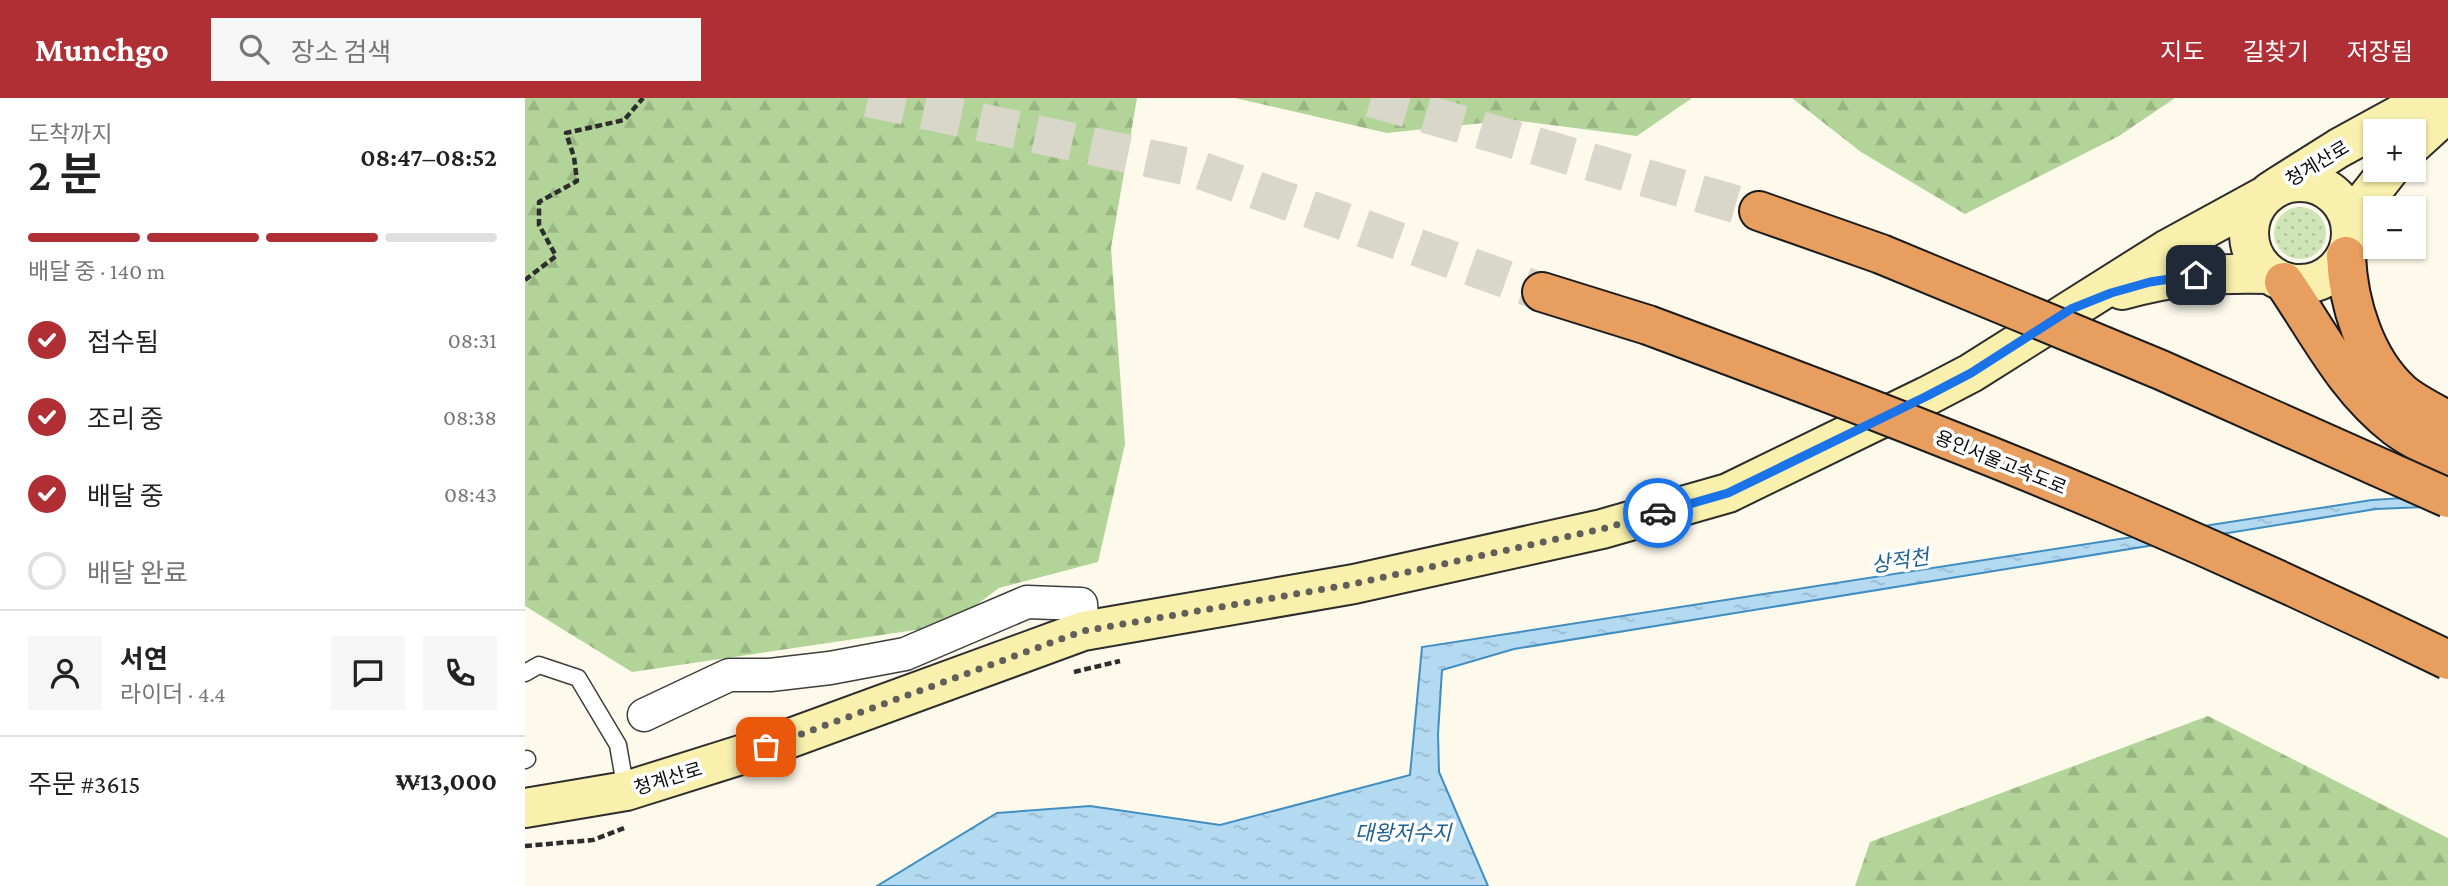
<!DOCTYPE html>
<html lang="ko">
<meta charset="utf-8">
<style>
body{margin:0;font-family:"Crimson Pro","Noto Sans KR",serif;background:#f6f6f6;color:#222;height:100vh;display:flex;flex-direction:column;font-size:26px;white-space:nowrap}
*{box-sizing:border-box;margin:0}
p{font-size:23px;color:#767676}
.icon{flex:none;width:38px;height:38px;fill:none;stroke:currentColor;stroke-width:2;stroke-linecap:round;stroke-linejoin:round}
.map{position:relative;flex:1;overflow:hidden}
.details{display:flex;flex-direction:column;background:#fff;width:525px}
.details>*{flex:none}
.fabs{position:absolute;left:1838px;top:21px;display:grid;gap:14px}
.fabs a{display:grid;place-items:center;width:63px;height:63px;border-radius:0px;background:#fff;box-shadow:0 2px 5px #0004;font-size:35px}
.pin{position:absolute;display:grid;place-items:center;width:60px;height:60px;color:#fff;margin:-30px;border-radius:14px;box-shadow:0 4px 10px #0006}
.courier{position:absolute;display:grid;place-items:center;width:70px;height:70px;margin:-35px;border:5px solid #1a73e8;border-radius:50%;background:#fff;color:#222;box-shadow:0 2px 9px #0007}
.head em{font-style:normal;font-weight:600}
.head div{display:flex;flex-direction:column-reverse}
.head{display:flex;align-items:center;justify-content:space-between;height:119px;padding:0 28px}
h1{font-size:46px;font-weight:600;line-height:52px}
.bar{display:grid;grid-template-columns:repeat(4,1fr);gap:10px 7px;align-content:center;height:84px;padding:0 28px}
.bar i{height:9px;border-radius:5px;background:#e0e0e0}
.bar .current{background:#b02f35}
.bar p{grid-column:span 4}
.line{display:flex;align-items:center;gap:18px;padding:0 28px;border-top:2px solid #e0e0e0}
.line div{flex:1}
.round{display:grid;place-items:center;flex:none;width:74px;height:74px;border-radius:0px;background:#f6f6f6}
ol{padding:0 28px;list-style:none}
li{display:flex;align-items:center;gap:21px;height:77px}
li p{margin-inline-start:auto}
li .icon{padding:7px;border-radius:50%;background:#b02f35;color:#fff;stroke-width:4}
li:last-child{color:#767676}
li i{width:38px;height:38px;border:4px solid #e0e0e0;border-radius:50%}
header{display:flex;align-items:center;gap:42px;box-sizing:border-box;height:98px;padding:0 35px;background:#b02f35;color:#fff}
header strong{font-size:33px}
nav{display:flex;gap:38px;margin-inline-start:auto;font-size:24px}
.search{width:490px;height:63px;background:#f6f6f6;display:flex;align-items:center;gap:18px;box-sizing:border-box;padding:0 24px;border-radius:0px;color:#767676;font-size:26px}
main{display:flex;flex:1;min-height:0}
.map>svg:first-child{display:block}
.grass{fill:url(#grass-dots)}
.forest{fill:url(#forest-firs)}
.water{fill:url(#water-ripples);stroke:#418ec2;stroke-width:2}
.lines{fill:none;stroke-linecap:round;stroke-linejoin:round}
.highway-tunnel{stroke:#d9d6ca;stroke-width:38;stroke-dasharray:38 19;stroke-linecap:butt}
.lane-casing{stroke:#3e3e3e;stroke-width:19}
.street-casing{stroke:#3e3e3e;stroke-width:35}
.secondary-casing{stroke:#2d2d2d;stroke-width:42}
.highway-casing{stroke:#1c1c1c;stroke-width:42}
.path{stroke:#2d2d2d;stroke-width:4.5;stroke-dasharray:7 3.5;stroke-linecap:butt}
.lane{stroke:#fff;stroke-width:16}
.street{stroke:#fff;stroke-width:32}
.secondary{stroke:#f8f0ac;stroke-width:38}
.highway{stroke:#e89e5f;stroke-width:38}
.highway-bridge-casing{stroke:#1c1c1c;stroke-width:42;stroke-linecap:butt}
.highway-bridge{stroke:#e89e5f;stroke-width:38}
.done{stroke:#605f5a;stroke-width:7;stroke-dasharray:0 12.6}
.route{stroke:#1a73e8;stroke-width:9}
.labels{text-anchor:middle;stroke-width:7;stroke-linejoin:round;paint-order:stroke}
.street-label{font-size:19px;fill:#0b0b0b;stroke:#fff}
.water-label{font-size:21px;font-style:italic;fill:#206092;stroke:#fff}
</style>
<header>
<strong>Munchgo</strong>
<div class="search"><svg class="icon" aria-label="search" viewBox="0 0 24 24"><circle cx="10" cy="10" r="6"/><path d="M15 15l6 6"/></svg>장소 검색</div>
<nav><a>지도</a><a>길찾기</a><a>저장됨</a></nav>
</header>
<main>
<section class="details">
<div class="head"><div><h1>2 분</h1><p>도착까지</p></div><em>08:47–08:52</em></div>
<div class="bar"><i class="current"></i><i class="current"></i><i class="current"></i><i></i><p>배달 중 · 140 m</p></div>
<ol>
<li><svg class="icon" aria-label="check" viewBox="0 0 24 24"><path d="M5 12l5 5 9-10"/></svg>접수됨<p>08:31</p></li>
<li><svg class="icon" aria-label="check" viewBox="0 0 24 24"><path d="M5 12l5 5 9-10"/></svg>조리 중<p>08:38</p></li>
<li><svg class="icon" aria-label="check" viewBox="0 0 24 24"><path d="M5 12l5 5 9-10"/></svg>배달 중<p>08:43</p></li>
<li><i></i>배달 완료</li>
</ol>
<div class="line" style="height:126px"><a class="round"><svg class="icon" aria-label="person" viewBox="0 0 24 24"><circle cx="12" cy="8" r="4"/><path d="M4 21q1-7 8-7t8 7"/></svg></a><div><b>서연</b><p>라이더 · 4.4</p></div><a class="round"><svg class="icon" aria-label="chat" viewBox="0 0 24 24"><path d="M4 5h16v11H9l-5 4z"/></svg></a><a class="round"><svg class="icon" aria-label="phone" viewBox="0 0 24 24"><path d="M5 4h4l2 5-3 2q2 4 5 5l2-3 5 2v4C11 20 4 13 5 4z"/></svg></a></div>
<div class="line" style="height:91px"><div>주문 #3615</div><b>₩13,000</b></div>
</section>
<div class="map">
<svg width="1923" height="788" viewBox="0 0 1923 788">
<defs>
<pattern id="grass-dots" width="8" height="8" patternUnits="userSpaceOnUse" patternTransform="scale(1.75)"><rect width="8" height="8" fill="#cfe5b8"/><path d="M2 2h.1M6 6h.1" fill="none" stroke="#b0c39d" stroke-width="1.8" stroke-linecap="round"/></pattern>
<pattern id="forest-firs" width="22" height="20" patternUnits="userSpaceOnUse" patternTransform="scale(1.75)"><rect width="22" height="20" fill="#b3d499"/><path d="M5 1l3.5 6h-7zM16 11l3.5 6h-7z" fill="#99b582"/></pattern>
<pattern id="water-ripples" width="26" height="14" patternUnits="userSpaceOnUse" patternTransform="scale(1.75)"><rect width="26" height="14" fill="#b4daf1"/><path d="M2 4q2-2 4 0t4 0M15 11q2-2 4 0t4 0" fill="none" stroke="#99bacd"/></pattern>
</defs>
<rect width="100%" height="100%" fill="#fdfaec"/>
<path class="grass" d="M1749 135a26 26 0 1 1 52 0a26 26 0 1 1-52 0Z"/>
<path class="forest" d="M0 0H612L586 150 600 346 573 464 474 490 424 527 107 574 0 508Z
M710 0H1167L1112 38 987 22 862 35Z
M1267 0H1650L1594 38 1440 116 1336 54Z
M1683 618 1923 740V788H1330L1345 744Z"/>
<path class="water" d="M1923 397V408L1851 411 989 551 917 572 913 636 914 674 963 788H352L472 715 565 708 695 727 885 677 897 549 1847 402Z"/>
<g class="lines">
<path class="highway-tunnel" d="M343 0 669 70 1017 194
M846 0 1234 113"/>
<g class="lane-casing">
<path id="lane" d="M0 575 14 567 53 580 93 647 101 693
M0 662 2 661"/>
</g>
<g class="street-casing">
<path id="street" d="M119 617 204 577H245L305 570 380 556 502 504 556 506 558 533"/>
</g>
<g class="secondary-casing">
<path id="secondary" d="M1888 46 1923 14
M1724 135a51 51 0 1 1 102 0a51 51 0 1 1-102 0Z
M1752 89 1814 50 1905 0
M1826 130 1842 100 1864 72
M1597 192C1650 177 1688 175 1743 176
M0 710 101 693 241 649 558 533 829 486 1077 431 1203 395 1402 298 1446 275 1641 152 1738 99"/>
</g>
<g class="highway-casing">
<path id="highway" d="M1234 113 1356 156
M1821 158C1823 205 1840 262 1877 295 1890 306 1908 314 1923 323
M1759 184C1794 235 1821 291 1871 329 1887 341 1906 350 1923 359
M1017 194 1123 227"/>
</g>
<path class="path" d="M0 182 31 158 14 127V104L52 83 49 59 41 35 99 22 118 0
M549 574 595 563
M0 748 68 742 102 729"/>
<use href="#lane" class="lane"/>
<use href="#street" class="street"/>
<use href="#secondary" class="secondary"/>
<use href="#highway" class="highway"/>
<g class="highway-bridge-casing">
<path id="highway-bridge" d="M1356 156 1636 272 1923 400
M1123 227C1276 284 1430 342 1581 406 1696 455 1810 507 1923 562"/>
</g>
<use href="#highway-bridge" class="highway-bridge"/>
</g>
<g class="lines">
<path class="done" d="M241 649 558 533 828 486 1077 431 1133 415"/>
<path class="route" d="M1133 415 1203 395 1402 298 1446 275 1546 211 1586 195 1625 184 1671 177"/>
</g>
<g class="labels">
<g class="street-label">
<text transform="translate(1792 65) rotate(-31)" y="7">청계산로</text>
<text transform="translate(1476 364) rotate(22)" y="7">용인서울고속도로</text>
<text transform="translate(143 680) rotate(-17)" y="7">청계산로</text>
</g>
<g class="water-label">
<text transform="translate(1375 463) rotate(-9)" y="7">상적천</text>
<text x="878" y="742">대왕저수지</text>
</g>
</g>
</svg>
<div class="fabs">
<a>+</a>
<a>−</a>
</div>
<div class="pin" style="left:241px;top:649px;background:#ea580c"><svg class="icon" aria-label="bag" viewBox="0 0 24 24"><path d="M5 8h14l-1 12H6zM9 8a3 3 0 0 1 6 0"/></svg></div>
<div class="pin" style="left:1671px;top:177px;background:#1f2937"><svg class="icon" aria-label="home" viewBox="0 0 24 24"><path d="M3 11l9-7 9 7M6 9v11h12V9"/></svg></div>
<div class="courier" style="left:1133px;top:415px"><svg class="icon" aria-label="car" viewBox="0 0 24 24"><path d="M5 17H2v-5l4-1 3-4h7l3 4 3 1v5h-3M9 17h6M6 11h13"/><circle cx="7" cy="17" r="2"/><circle cx="17" cy="17" r="2"/></svg></div>
</div>
</main>
